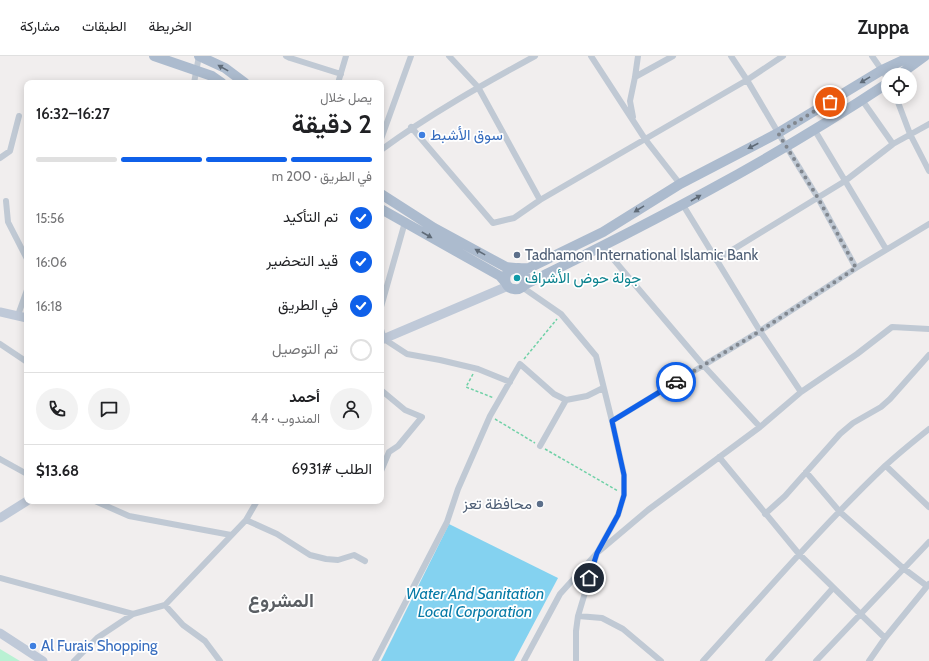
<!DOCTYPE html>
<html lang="ar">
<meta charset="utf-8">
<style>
body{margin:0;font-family:Cabin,Vazirmatn,sans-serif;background:#f2f2f2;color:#202124;direction:rtl;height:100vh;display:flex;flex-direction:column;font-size:15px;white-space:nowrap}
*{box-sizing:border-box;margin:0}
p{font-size:13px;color:#757577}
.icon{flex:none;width:22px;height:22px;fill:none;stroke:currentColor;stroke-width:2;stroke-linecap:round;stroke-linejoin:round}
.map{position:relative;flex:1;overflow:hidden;direction:ltr}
.sheet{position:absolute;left:24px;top:24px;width:360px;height:424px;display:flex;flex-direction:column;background:#fff;border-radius:8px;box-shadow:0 2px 10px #0003;direction:rtl}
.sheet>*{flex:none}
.buttons{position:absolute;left:881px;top:12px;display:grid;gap:8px}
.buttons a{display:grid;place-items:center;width:36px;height:36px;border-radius:50%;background:#fff;box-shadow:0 2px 10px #0003;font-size:20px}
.pin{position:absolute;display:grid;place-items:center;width:34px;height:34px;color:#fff;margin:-17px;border:2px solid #fff;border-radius:50%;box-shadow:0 1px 4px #0007}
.courier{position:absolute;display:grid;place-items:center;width:40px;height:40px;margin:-20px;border:3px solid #0f60e9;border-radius:50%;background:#fff;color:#222;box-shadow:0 1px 5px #0007}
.overview em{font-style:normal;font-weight:600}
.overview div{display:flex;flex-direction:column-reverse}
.overview{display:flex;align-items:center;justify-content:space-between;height:68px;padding:0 12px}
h1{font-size:26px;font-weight:600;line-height:30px}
.bar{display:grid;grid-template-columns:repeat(4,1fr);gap:6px 4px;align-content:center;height:48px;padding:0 12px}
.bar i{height:5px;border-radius:3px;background:#e0e0e0}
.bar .on{background:#0f60e9}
.bar p{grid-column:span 4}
.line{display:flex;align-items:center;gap:10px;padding:0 12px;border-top:1px solid #e0e0e0}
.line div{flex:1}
.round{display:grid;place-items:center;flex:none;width:42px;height:42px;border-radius:21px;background:#f2f2f2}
ol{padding:0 12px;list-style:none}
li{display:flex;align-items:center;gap:12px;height:44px}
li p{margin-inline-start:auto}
li .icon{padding:4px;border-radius:50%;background:#0f60e9;color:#fff;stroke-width:4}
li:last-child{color:#757577}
li i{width:22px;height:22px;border:2px solid #e0e0e0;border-radius:50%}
header{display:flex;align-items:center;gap:24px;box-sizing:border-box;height:56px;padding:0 20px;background:#fff;border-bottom:1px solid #e0e0e0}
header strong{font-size:19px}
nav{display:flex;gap:22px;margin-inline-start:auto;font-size:14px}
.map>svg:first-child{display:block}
.green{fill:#b9f1d3}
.water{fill:#84d2f0}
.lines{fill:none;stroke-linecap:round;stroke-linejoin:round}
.path{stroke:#70d1a7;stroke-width:1.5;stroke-dasharray:3 2;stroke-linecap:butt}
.street{stroke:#c0c9d4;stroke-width:6}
.secondary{stroke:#bfc9d8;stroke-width:9}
.primary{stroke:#acbbce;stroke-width:10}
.oneway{fill:#5f6b78}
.done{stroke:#81878f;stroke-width:4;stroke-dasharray:0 7.2}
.route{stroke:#0f60e9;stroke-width:5}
.shop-dot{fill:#3f7fe0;stroke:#fff;stroke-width:1.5}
.service-dot{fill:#5c6f8a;stroke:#fff;stroke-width:1.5}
.culture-dot{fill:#0f9aa8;stroke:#fff;stroke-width:1.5}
.labels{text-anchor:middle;stroke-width:3.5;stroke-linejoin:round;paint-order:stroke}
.shop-label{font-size:15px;fill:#366cbe;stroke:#fff;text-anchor:start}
.service-label{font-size:15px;fill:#4e5e75;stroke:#fff;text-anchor:start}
.culture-label{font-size:15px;fill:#0d838f;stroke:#fff;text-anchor:start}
.water-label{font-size:16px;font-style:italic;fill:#067aa7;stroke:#fff}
.district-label{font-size:19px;font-weight:bold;fill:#5a5e63;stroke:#fff}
</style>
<header>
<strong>Zuppa</strong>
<nav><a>الخريطة</a><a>الطبقات</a><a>مشاركة</a></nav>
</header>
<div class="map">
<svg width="929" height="605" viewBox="0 0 929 605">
<rect width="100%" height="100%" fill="#f1eeee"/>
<path class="green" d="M0 593 20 605H0Z"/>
<path class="water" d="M449 468 558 522 514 605H381Z"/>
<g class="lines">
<path class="path" d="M524 303 557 263
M473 318 466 331 494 342
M495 363 535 387
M545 393 618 435"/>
<path class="street" d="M286 0 290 2 341 18
M449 0 478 31 540 144
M591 0 645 83 680 128
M731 0 747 24 786 90 818 142 856 212
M872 0 888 23
M635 21 673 0
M194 27 199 0
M338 27 346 0
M896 41 910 78 929 115
M862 44 893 88
M633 61 630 45 635 21 638 0
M411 71 493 167 514 162 540 144 747 24 783 0
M814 73 886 193
M381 83 411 0
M381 94C430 58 482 29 535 0
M0 102 10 95 19 60
M6 145 8 166 27 203
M683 149 760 275 801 336
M603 191 703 309 760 371
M716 204 845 125 893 88 929 68
M522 231 561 258 596 300 612 365 624 419V439L618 459 597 497 578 560 576 575V605
M381 251 405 166
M18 259 27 234
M381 273 384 283 407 298 440 304 478 313 510 326
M0 288 27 306
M381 334 405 354 422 361 398 390 389 396 381 415
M612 365 760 275 856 212 929 168
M540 390 566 344
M719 401 799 498 885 582
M0 403 27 418
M886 410 929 451
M806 416 840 456 903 512 927 530
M95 445 129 460 231 479
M765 458 785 440 840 378 853 367 881 351 890 343 929 299
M246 464 277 478 310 499 326 503 338 504 354 499 365 505
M0 522 133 558
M165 549 183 569 205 585 220 605
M578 560 602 562 623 573 661 605
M74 605 97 582 133 558 165 549 246 464 257 445
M375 605 447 466 458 433 490 360 520 308 554 338 566 344 587 340 603 332
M524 605 560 538 597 497 648 454 760 371 801 336 857 298 892 271 929 273
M703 605C763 539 821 471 885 410 899 397 914 385 929 373
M768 605 833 532
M816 605 929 486
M869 605 885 582 929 528"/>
<path class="secondary" d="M0 256 27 262
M381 284 508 230
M0 462 27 445
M0 577 43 605"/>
<path class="primary" d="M154 0 212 20 222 27
M199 0 225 12 245 27
M899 19 925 0
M381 138 434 172 506 211 515 212
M381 153 500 220 506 227
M518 212C531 218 527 235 514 233 503 232 502 216 513 213 517 211 523 213 529 212L603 176 680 128 778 77 882 14 912 0
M524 229C649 168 772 104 888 27"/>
</g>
<defs><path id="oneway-solid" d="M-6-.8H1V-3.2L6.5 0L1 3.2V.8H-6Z"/></defs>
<g class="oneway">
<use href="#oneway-solid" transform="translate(223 12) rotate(-151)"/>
<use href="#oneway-solid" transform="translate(865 24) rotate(149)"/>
<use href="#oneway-solid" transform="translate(753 90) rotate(153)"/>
<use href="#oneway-solid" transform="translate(696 142) rotate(-30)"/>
<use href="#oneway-solid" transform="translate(639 153) rotate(148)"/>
<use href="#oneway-solid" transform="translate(427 179) rotate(30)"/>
<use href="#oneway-solid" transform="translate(480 196) rotate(-151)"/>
</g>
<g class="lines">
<path class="done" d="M676 326 760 275 856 212 818 142 778 77 830 46"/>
<path class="route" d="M589 522 597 497 618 459 624 439V419L612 365 676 326"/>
</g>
<g class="shop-dot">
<circle cx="422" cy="79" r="4"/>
<circle cx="33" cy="590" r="4"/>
</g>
<g class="service-dot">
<circle cx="517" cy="199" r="4"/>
<circle cx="540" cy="448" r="4"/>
</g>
<circle class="culture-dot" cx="517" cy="222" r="4"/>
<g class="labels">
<g class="shop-label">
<text x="430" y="84">سوق الأشبط</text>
<text x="41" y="595">Al Furais Shopping</text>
</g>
<g class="service-label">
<text x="525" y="204">Tadhamon International Islamic Bank</text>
<text x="532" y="453" text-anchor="end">محافظة تعز</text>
</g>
<g class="culture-label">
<text x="525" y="227">جولة حوض الأشراف</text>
</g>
<g class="water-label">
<text x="475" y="543">Water And Sanitation<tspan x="475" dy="18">Local Corporation</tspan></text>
</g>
<g class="district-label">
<text x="281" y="551">المشروع</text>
</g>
</g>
</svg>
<div class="buttons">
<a><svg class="icon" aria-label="locate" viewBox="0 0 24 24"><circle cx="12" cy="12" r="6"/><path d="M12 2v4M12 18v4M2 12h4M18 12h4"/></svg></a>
</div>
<div class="pin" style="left:830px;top:46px;background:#ea580c"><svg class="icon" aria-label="bag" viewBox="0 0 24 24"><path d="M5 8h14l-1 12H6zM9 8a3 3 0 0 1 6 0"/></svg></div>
<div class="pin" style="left:589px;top:522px;background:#1f2937"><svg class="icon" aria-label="home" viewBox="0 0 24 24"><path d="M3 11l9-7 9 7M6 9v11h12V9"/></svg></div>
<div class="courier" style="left:676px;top:326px"><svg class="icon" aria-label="car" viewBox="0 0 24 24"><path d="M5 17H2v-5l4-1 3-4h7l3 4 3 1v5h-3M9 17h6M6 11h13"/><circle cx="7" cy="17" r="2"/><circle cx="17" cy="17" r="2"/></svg></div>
<section class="sheet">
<div class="overview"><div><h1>2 دقيقة</h1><p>يصل خلال</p></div><em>16:27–16:32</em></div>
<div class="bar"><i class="on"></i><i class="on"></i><i class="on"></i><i></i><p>في الطريق · 200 m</p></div>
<ol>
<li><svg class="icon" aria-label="check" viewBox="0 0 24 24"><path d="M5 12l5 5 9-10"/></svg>تم التأكيد<p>15:56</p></li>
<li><svg class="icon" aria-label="check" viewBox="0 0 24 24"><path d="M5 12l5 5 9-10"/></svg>قيد التحضير<p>16:06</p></li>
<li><svg class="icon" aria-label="check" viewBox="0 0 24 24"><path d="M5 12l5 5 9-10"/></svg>في الطريق<p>16:18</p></li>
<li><i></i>تم التوصيل</li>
</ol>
<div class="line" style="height:72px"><a class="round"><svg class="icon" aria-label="person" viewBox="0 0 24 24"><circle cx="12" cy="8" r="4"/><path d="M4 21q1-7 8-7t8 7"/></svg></a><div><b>أحمد</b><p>المندوب · 4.4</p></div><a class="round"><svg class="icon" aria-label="chat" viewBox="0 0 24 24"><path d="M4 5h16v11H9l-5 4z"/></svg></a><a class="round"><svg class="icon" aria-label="phone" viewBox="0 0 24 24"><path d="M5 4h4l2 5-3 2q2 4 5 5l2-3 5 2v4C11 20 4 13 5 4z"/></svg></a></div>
<div class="line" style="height:52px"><div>الطلب #6931</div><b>$13.68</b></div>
</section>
</div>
